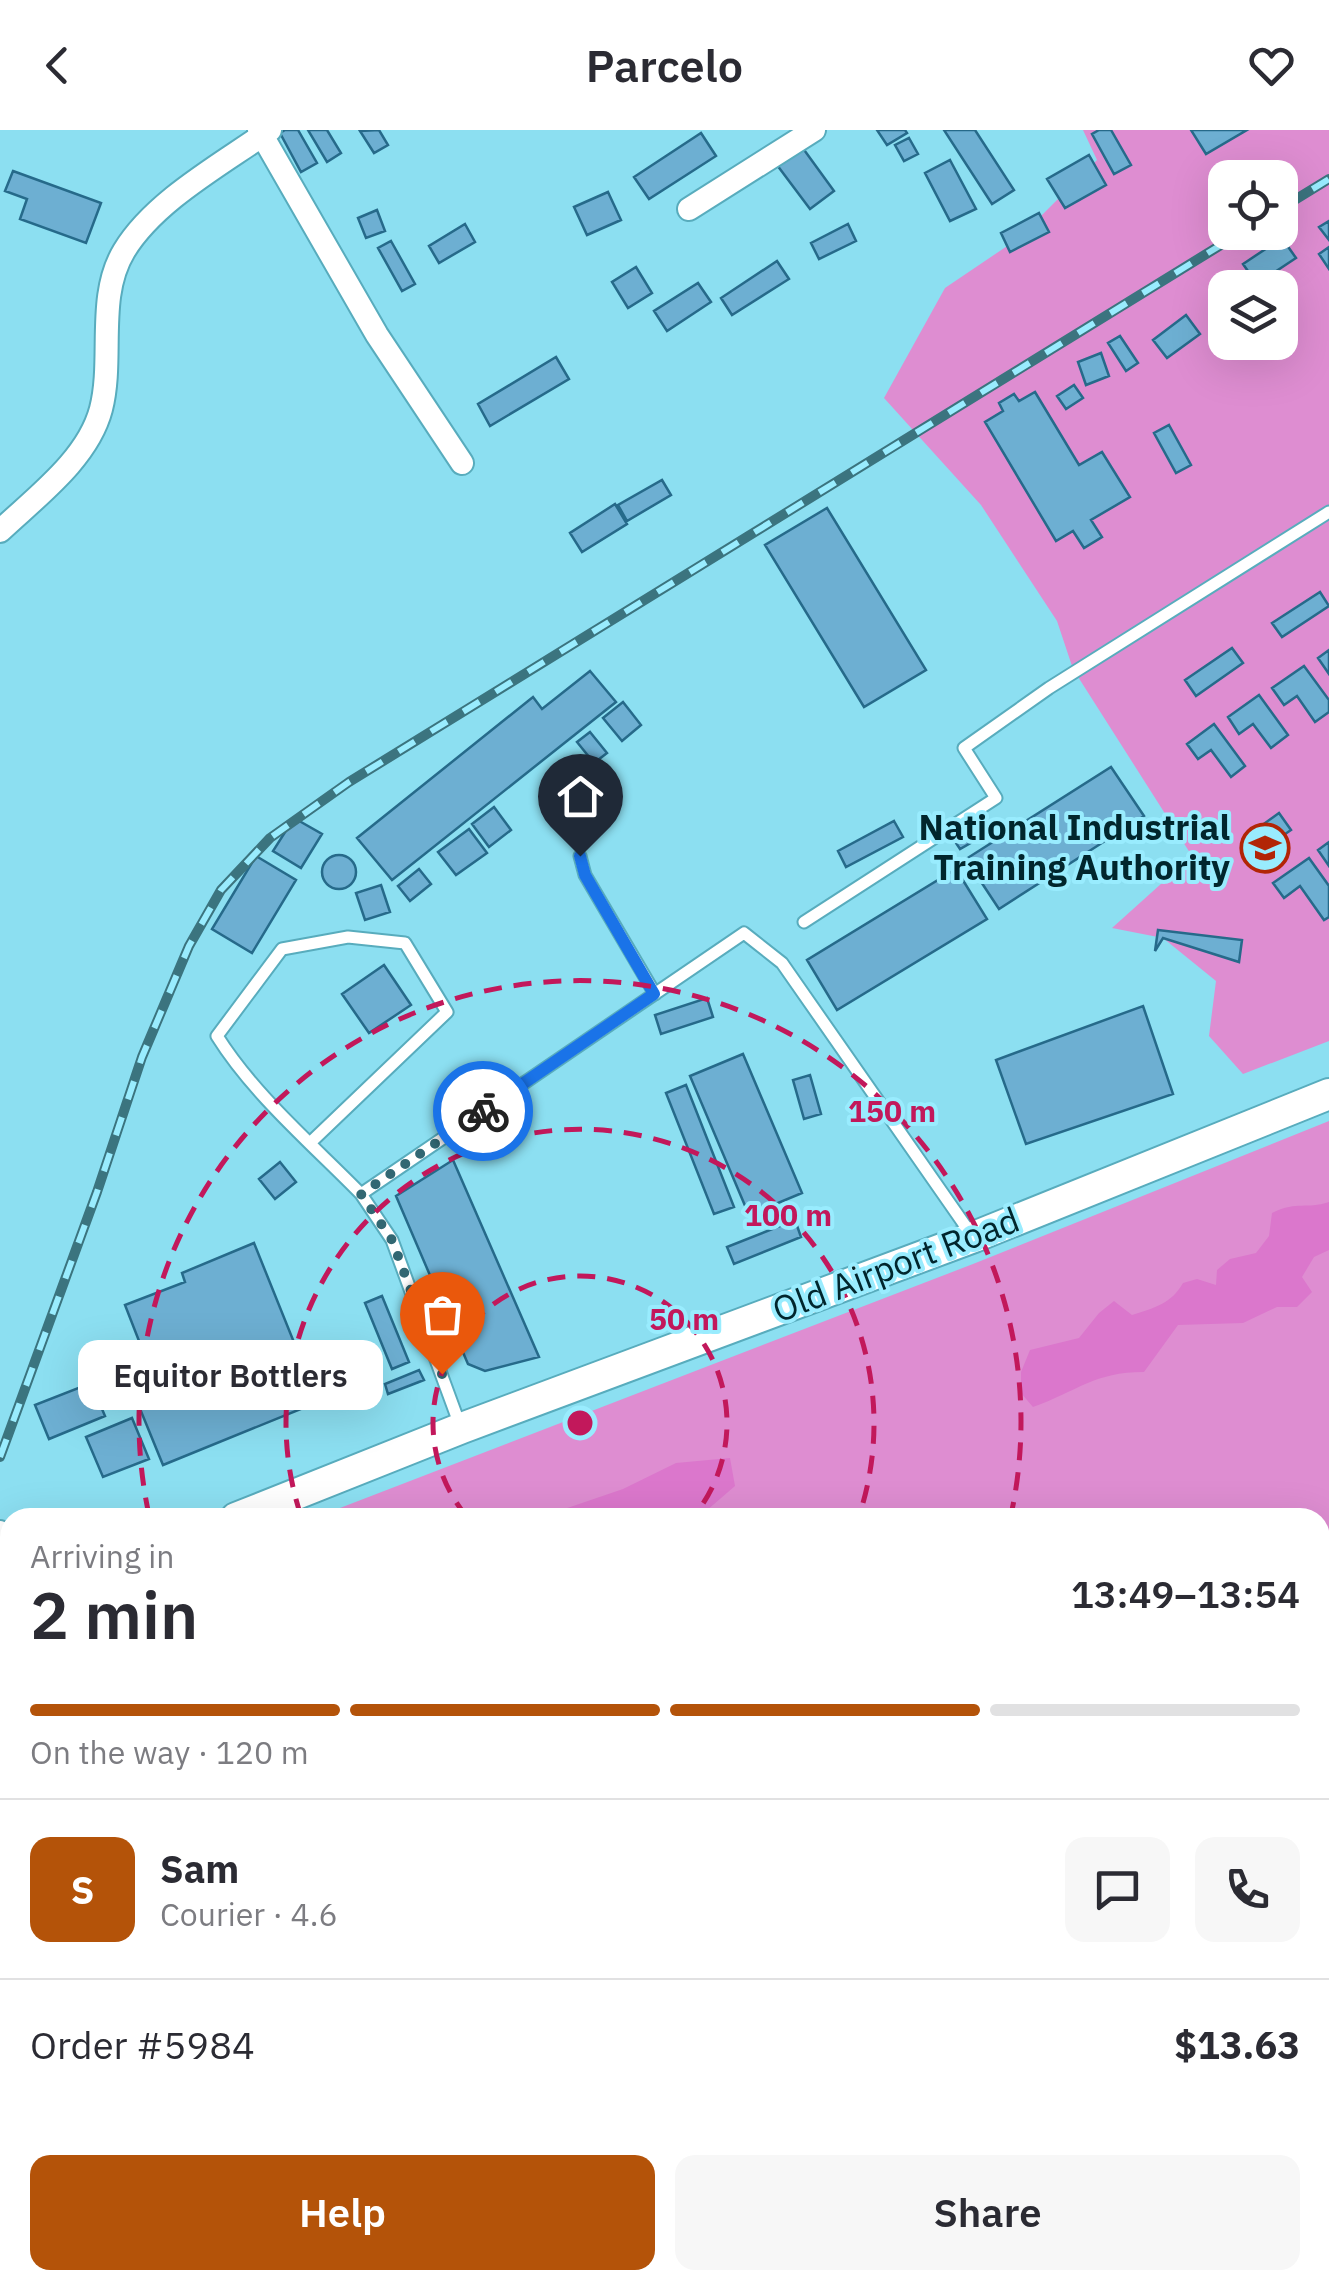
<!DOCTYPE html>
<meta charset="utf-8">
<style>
body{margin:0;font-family:"IBM Plex Sans",sans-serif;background:#f7f7f7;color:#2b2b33;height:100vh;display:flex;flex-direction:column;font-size:38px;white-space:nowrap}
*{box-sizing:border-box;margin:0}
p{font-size:32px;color:#7c7c81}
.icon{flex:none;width:55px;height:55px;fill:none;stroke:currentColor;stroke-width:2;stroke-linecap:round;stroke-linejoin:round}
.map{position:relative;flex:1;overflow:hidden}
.details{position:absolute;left:0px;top:1378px;width:1330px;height:782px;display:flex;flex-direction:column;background:#fff;border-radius:30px 30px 0 0;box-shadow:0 10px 40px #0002}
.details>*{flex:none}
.fabs{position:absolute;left:1208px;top:30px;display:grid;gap:20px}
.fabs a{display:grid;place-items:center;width:90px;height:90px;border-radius:20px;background:#fff;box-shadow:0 10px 40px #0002;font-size:50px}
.pin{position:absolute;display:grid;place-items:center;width:85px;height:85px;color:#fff;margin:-102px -42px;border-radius:50% 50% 50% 0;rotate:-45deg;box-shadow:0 0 10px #0007}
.pin .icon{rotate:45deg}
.courier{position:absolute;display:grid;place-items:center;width:100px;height:100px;margin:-50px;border:8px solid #1a73e8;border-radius:50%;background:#fff;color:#222;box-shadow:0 2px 12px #0007}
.bubble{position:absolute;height:70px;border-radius:20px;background:#fff;box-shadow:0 10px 40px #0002;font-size:32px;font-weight:600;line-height:70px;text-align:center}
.overview em{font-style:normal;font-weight:600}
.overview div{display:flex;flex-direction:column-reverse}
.overview{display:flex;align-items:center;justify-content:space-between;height:170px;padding:0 30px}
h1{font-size:65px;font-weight:600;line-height:75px}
.bar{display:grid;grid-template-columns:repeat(4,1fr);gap:15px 10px;align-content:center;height:120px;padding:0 30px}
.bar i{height:12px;border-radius:8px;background:#e1e1e2}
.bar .current{background:#b45309}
.bar p{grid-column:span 4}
.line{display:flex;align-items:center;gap:25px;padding:0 30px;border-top:2px solid #e1e1e2}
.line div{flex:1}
.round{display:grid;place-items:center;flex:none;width:105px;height:105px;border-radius:20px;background:#f7f7f7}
.cta{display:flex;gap:20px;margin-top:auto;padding:20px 30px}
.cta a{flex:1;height:115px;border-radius:20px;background:#b45309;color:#fff;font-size:40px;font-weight:600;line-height:115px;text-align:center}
.cta a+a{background:#f7f7f7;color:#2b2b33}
header{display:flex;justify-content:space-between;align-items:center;height:130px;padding:0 30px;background:#fff;font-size:45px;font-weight:600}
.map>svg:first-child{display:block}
.green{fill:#de8dd1;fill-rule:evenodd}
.forest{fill:#db77cc}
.water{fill:#2db566}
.building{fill:#6dafd2;stroke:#266a8a;stroke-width:2.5}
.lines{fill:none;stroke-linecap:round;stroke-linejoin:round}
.service-casing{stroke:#58acbd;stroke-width:15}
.minor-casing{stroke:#58acbd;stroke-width:26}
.secondary-casing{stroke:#58acbd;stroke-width:34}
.service{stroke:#fff;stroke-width:11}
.minor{stroke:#fff;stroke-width:22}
.secondary{stroke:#fff;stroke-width:30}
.rail-casing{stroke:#3b747f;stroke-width:10}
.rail{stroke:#99ecfe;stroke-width:6;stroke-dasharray:19;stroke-linecap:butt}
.done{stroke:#326772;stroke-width:10;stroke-dasharray:0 18}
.route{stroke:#1a73e8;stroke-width:12}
.ring{fill:none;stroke:#c2185b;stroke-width:5;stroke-dasharray:18 12}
.labels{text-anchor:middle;stroke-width:8;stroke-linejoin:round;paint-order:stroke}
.poi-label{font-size:35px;font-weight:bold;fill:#01262d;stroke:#99ecfe;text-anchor:end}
.street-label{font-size:35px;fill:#01262d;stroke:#99ecfe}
.centre{fill:#c2185b;stroke:#99ecfe;stroke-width:5}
.ring-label{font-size:30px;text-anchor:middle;font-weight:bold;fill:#c2185b;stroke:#99ecfe;stroke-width:8;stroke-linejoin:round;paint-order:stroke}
</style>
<header><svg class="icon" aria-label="back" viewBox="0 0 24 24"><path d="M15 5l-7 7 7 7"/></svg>Parcelo<svg class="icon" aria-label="heart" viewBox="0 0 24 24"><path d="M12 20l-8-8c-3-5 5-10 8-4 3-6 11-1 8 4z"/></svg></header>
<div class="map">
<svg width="1329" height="2158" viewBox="0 0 1329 2158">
<rect width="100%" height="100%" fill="#8cdff1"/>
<path class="green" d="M1083 0H1329V911L1243 944 1209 906 1216 851 1163 808 1112 798 1192 726 1073 539 1057 491 981 375 884 268 945 158 1019 108 1097 30ZM1225 48H1280V102H1225ZM1225 158H1280V212H1225Z
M1329 991V1495L1320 1496V1388H314L973 1134Z
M10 1629V2080L0 2081V1632Z"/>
<path class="forest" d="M1329 1072V1120L1314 1127 1302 1147 1312 1162 1297 1177H1277L1243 1193 1178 1195 1144 1242C1094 1242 1078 1261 1033 1277L1021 1263V1242L1030 1220 1079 1208 1099 1183 1114 1171 1132 1185C1154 1178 1171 1174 1183 1153L1197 1149 1216 1155 1217 1140 1230 1129 1256 1123 1269 1106 1272 1083C1299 1070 1305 1080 1329 1072Z
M730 1328 735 1356 699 1387H541L623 1359 676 1333Z"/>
<path class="water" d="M1329 1495V2158H0V2081L10 2080V2150H1320V1497Z"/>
<path class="building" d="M285 0H298L317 33 301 42 280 3Z
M308 0H327L341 23 327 32Z
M379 0 388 15 374 23 360 1Z
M877 0H905L907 3 887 15Z
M944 0H975L1014 60 992 74Z
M1099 0H1111L1131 35 1114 44 1092 4Z
M1191 0H1247L1206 24Z
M701 3 716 26 649 69 634 47Z
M909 8 918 24 904 31 895 15Z
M802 17 834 61 810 79 777 35Z
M1089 25 1106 55 1065 78 1047 49Z
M950 30 976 79 950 91 925 43Z
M13 41 101 73 86 113 20 89 27 69 5 61Z
M608 62 621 90 587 105 574 77Z
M377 80 385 101 366 108 358 88Z
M1039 83 1049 102 1010 122 1001 103Z
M1329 91V110L1319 97Z
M465 94 475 112 439 133 429 116Z
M848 94 856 111 819 129 811 113Z
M1282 108 1296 128 1257 154 1243 134Z
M391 111 415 154 402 161 378 118Z
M1329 117V139L1319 124Z
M777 131 789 149 732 185 721 168Z
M636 137 652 163 628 178 612 152Z
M698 153 711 172 667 201 654 181Z
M1186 185 1200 204 1167 228 1153 210Z
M1120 206 1138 233 1126 241 1108 213Z
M1101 223 1109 246 1086 255 1078 232Z
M556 227 569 249 490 296 478 274Z
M1074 255 1083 268 1066 279 1057 266Z
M1035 262 1079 335 1102 322 1130 367 1091 390 1102 407 1084 418 1073 401 1056 411 985 292 1003 281 999 273 1014 264 1019 271Z
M1169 295 1191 335 1176 343 1154 303Z
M662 350 671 365 627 391 618 375Z
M615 374 627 394 582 422 570 403Z
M827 378 926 540 864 577 765 415Z
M1320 462 1329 476 1282 507 1272 493Z
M1232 518 1243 533 1196 566 1185 550Z
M1329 520V544L1318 528Z
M1304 536 1329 570V582L1315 592 1297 566 1284 575 1272 558Z
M590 541 616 572 392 750 357 708 533 567 542 579Z
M1259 565 1288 605 1271 618 1253 594 1239 604 1228 587Z
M623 572 641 595 622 611 603 588Z
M1214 594 1245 636 1231 647 1211 620 1198 629 1187 614Z
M590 602 607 623 594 633 577 612Z
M1111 637 1144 686 999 779 966 729Z
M494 677 511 700 489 717 472 694Z
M1279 683 1291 700 1255 725 1243 709Z
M294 688 322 704 301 738 273 721Z
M894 691 903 707 846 737 838 721Z
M975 697 981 707 960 719 954 710Z
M469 699 487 723 456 745 438 722Z
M1329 712V736L1318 720Z
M322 742a17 17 0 1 1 34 0a17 17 0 1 1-34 0Z
M256 726 296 750 252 823 212 799Z
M1309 728 1329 756V787L1324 790 1300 756 1284 768 1273 753Z
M419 739 431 754 410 771 398 756Z
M956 739 987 789 837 880 807 830Z
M381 755 390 782 365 790 356 763Z
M1158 800 1242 810 1239 832 1163 808 1155 821Z
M384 835 411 875 369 903 342 864Z
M707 868 713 887 661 904 655 885Z
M1143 876 1173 964 1026 1014 996 930Z
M743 924 802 1063 749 1085 690 946Z
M810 945 821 984 804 989 793 950Z
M686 955 734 1077 714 1084 666 963Z
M453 1030 539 1227 485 1241 468 1234 396 1066Z
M280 1032 296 1052 275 1069 259 1049Z
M795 1090 801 1107 734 1134 727 1117Z
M254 1113 318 1272 163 1335 118 1225 141 1216 125 1175 185 1152 182 1143Z
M382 1166 409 1232 392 1239 365 1173Z
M419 1240 424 1250 388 1264 385 1254Z
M91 1253 105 1286 49 1309 35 1275Z
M132 1288 149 1329 103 1347 86 1307Z"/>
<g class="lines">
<g class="service-casing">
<path id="service" d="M580 726 585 745 655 864
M804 792 996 668 964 618 1049 558 1329 382
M311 1012 447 882 405 813 348 807 282 819 217 906C254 965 312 1014 361 1064L744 803 782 833 971 1104
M361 1064 392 1110 461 1298"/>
</g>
<g class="minor-casing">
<path id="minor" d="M259 0 377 205 462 333
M689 79 814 0
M0 401C36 367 88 329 101 279 114 229 96 167 124 121 154 71 222 34 270 0
M0 1402 10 1417"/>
</g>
<g class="secondary-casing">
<path id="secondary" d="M236 1388 462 1298 974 1107 1329 964
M0 1503 10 1485"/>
</g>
<use href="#service" class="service"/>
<use href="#minor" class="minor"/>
<use href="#secondary" class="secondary"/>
<g class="rail-casing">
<path id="rail" d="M1280 79 1329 49
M0 1327 97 1062 142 927 189 816 221 760 270 708 349 652 1242 102"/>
</g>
<use href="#rail" class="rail"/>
</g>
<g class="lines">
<path class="done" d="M442 1244 392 1110 361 1064 483 981"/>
<path class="route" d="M483 981 654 864 585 745 580 726"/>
</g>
<g class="ring">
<path d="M467 1387A147 147 0 1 1 693 1387"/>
<path d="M301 1386A294 294 0 1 1 859 1386"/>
<path d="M149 1385A441 441 0 1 1 1011 1385"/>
</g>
<defs>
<g id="university-ring" transform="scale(2.5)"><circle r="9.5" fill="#99ecfe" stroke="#b22506" stroke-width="1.5"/><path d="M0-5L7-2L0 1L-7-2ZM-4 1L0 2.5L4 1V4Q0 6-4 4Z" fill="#b22506"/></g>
</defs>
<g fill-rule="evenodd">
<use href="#university-ring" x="1265" y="718"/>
</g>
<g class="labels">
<g class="poi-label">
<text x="1230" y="710">National Industrial<tspan x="1230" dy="40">Training Authority</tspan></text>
</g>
<g class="street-label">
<text transform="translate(896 1135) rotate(-21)" y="12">Old Airport Road</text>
</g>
</g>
<circle cx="580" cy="1293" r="15" class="centre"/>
<g class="ring-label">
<text x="892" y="992">150 m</text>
<text x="788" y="1096">100 m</text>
<text x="684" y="1200">50 m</text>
</g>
</svg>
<div class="fabs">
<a><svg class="icon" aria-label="locate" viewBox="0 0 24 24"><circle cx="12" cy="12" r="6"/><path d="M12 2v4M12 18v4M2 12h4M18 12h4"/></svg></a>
<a><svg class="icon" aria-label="layers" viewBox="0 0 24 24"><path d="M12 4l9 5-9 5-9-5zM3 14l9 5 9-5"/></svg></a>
</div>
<div class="pin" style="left:442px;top:1244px;background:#ea580c"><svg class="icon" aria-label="bag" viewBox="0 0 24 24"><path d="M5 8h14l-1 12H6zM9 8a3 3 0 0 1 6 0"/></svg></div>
<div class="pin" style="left:580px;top:726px;background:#1f2937"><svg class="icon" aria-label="home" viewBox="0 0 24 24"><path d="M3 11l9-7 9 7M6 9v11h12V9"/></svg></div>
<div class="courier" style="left:483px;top:981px"><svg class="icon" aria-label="bike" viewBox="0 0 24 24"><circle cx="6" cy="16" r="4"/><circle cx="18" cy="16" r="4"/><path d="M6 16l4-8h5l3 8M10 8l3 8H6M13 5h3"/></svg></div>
<div class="bubble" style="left:78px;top:1210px;width:305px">Equitor Bottlers</div>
<section class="details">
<div class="overview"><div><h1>2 min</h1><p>Arriving in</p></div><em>13:49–13:54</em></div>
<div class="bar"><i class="current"></i><i class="current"></i><i class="current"></i><i></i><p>On the way · 120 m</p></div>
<div class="line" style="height:180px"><b class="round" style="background:#b45309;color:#fff">S</b><div><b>Sam</b><p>Courier · 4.6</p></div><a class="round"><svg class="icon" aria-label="chat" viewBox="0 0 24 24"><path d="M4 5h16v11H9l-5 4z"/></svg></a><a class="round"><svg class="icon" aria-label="phone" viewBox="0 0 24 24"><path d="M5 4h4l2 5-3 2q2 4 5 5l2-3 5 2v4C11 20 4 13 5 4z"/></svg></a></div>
<div class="line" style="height:130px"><div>Order #5984</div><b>$13.63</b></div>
<div class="cta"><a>Help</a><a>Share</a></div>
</section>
</div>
